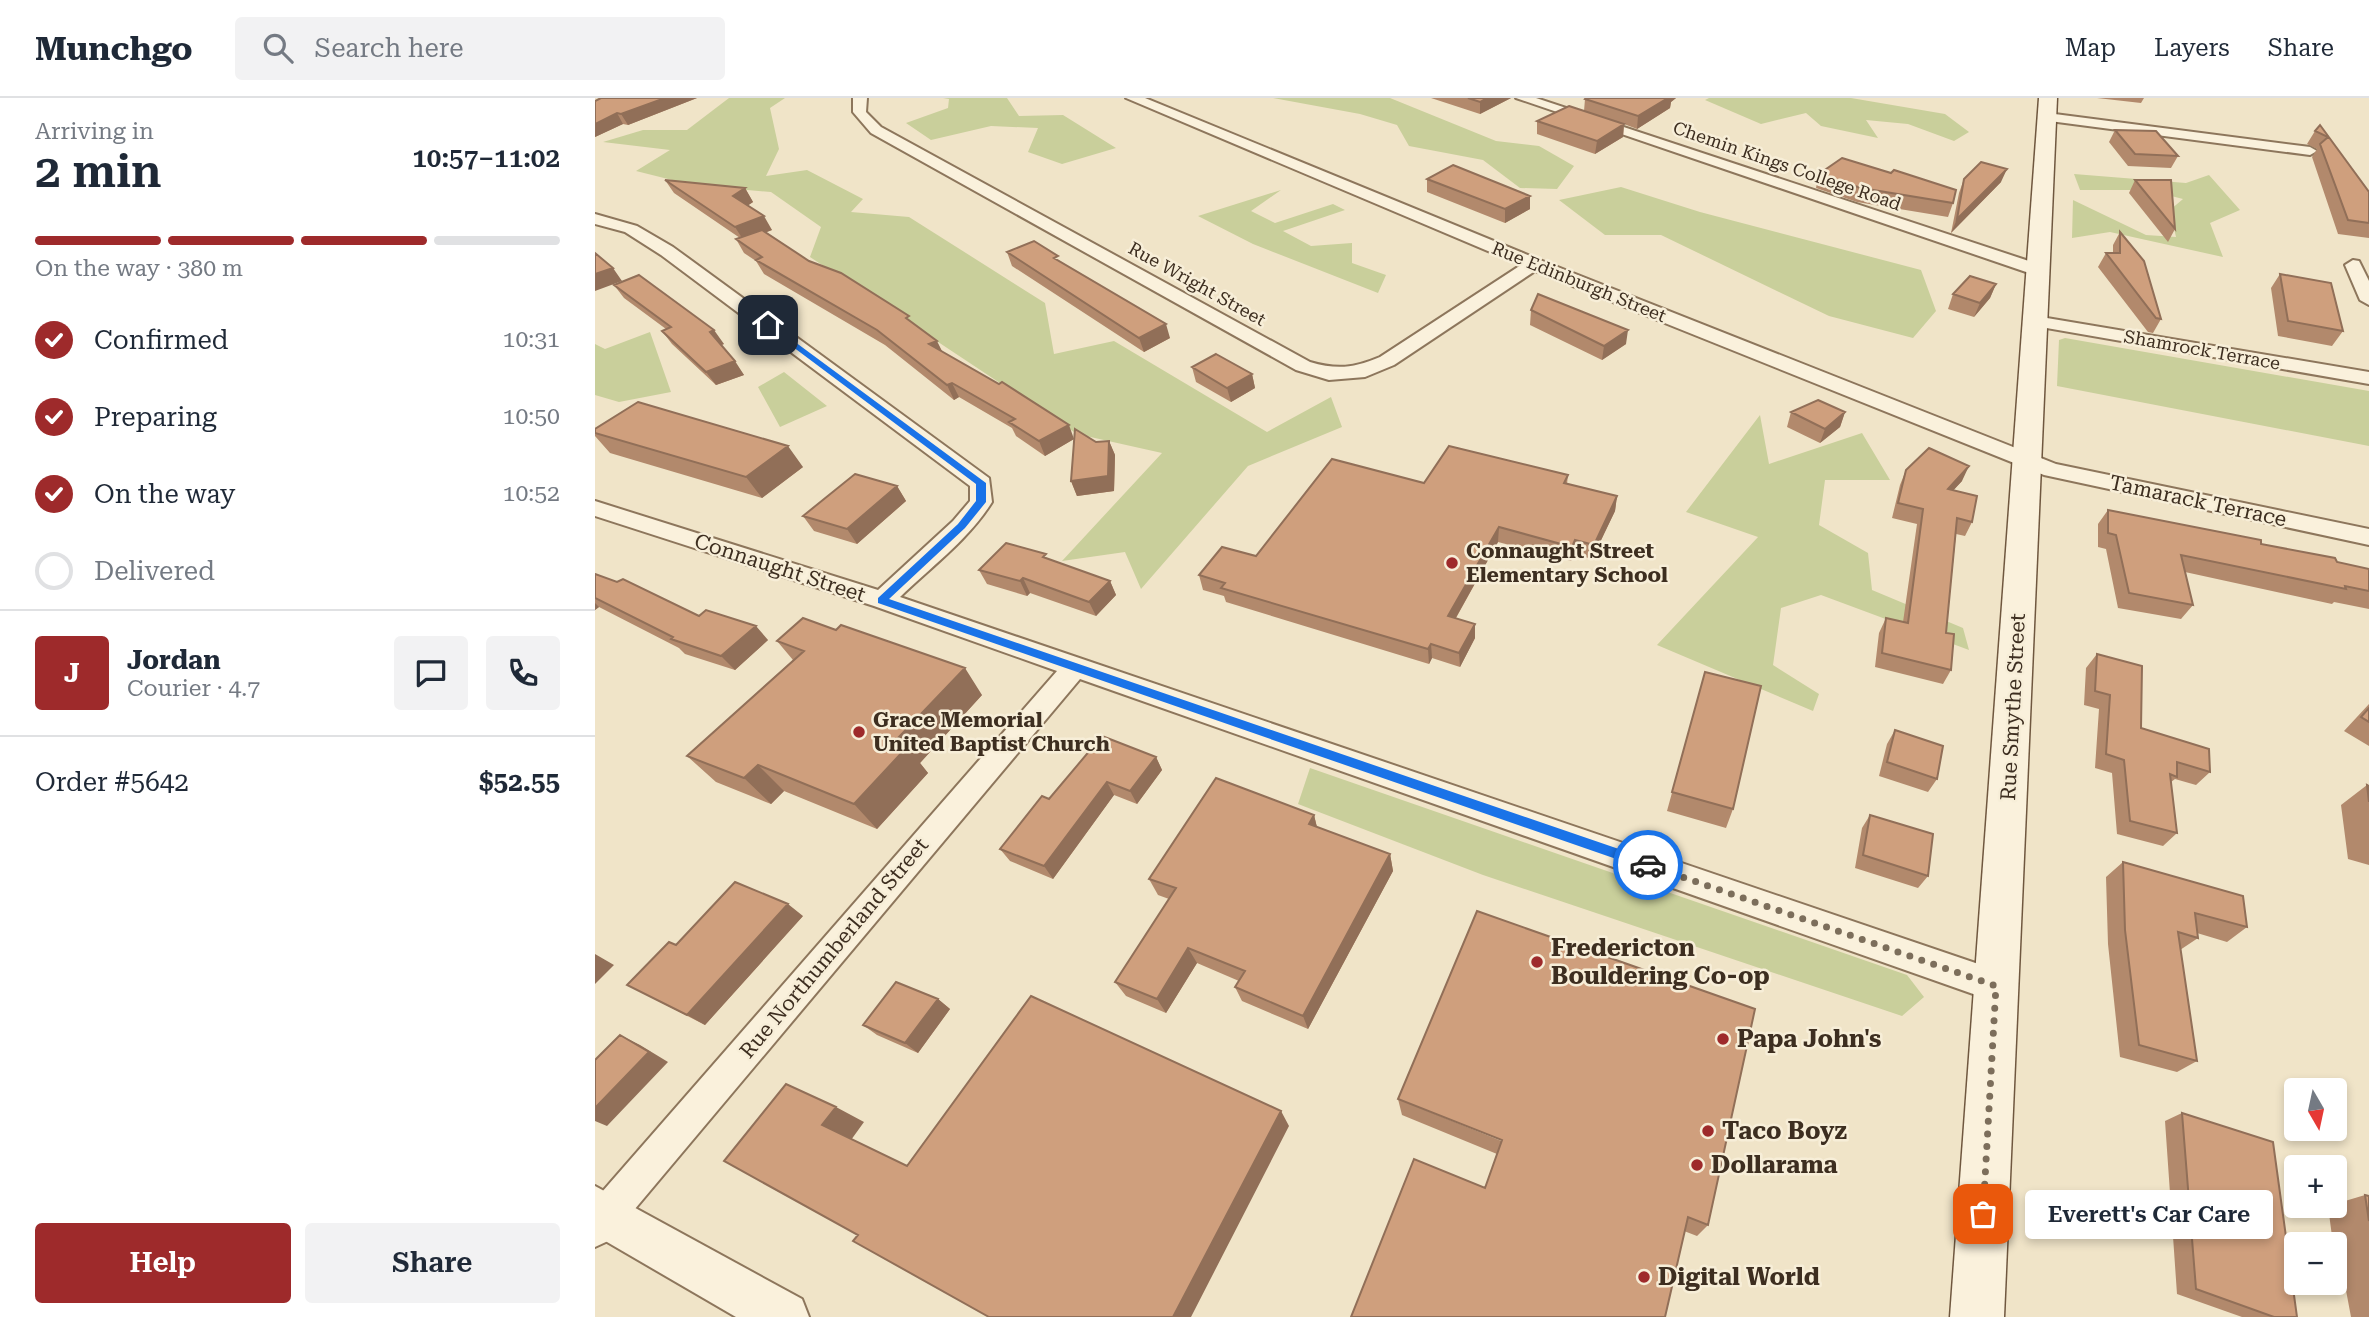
<!DOCTYPE html>
<meta charset="utf-8">
<style>
body{margin:0;font-family:"Roboto Serif",serif;background:#f2f2f3;color:#1f2937;height:100vh;display:flex;flex-direction:column;font-size:26px;white-space:nowrap}
*{box-sizing:border-box;margin:0}
p{font-size:23px;color:#747a83}
.icon{flex:none;width:38px;height:38px;fill:none;stroke:currentColor;stroke-width:2;stroke-linecap:round;stroke-linejoin:round}
.map{position:relative;flex:1;overflow:hidden}
.panel{display:flex;flex-direction:column;background:#fff;width:595px}
.panel>*{flex:none}
.needle{width:46px;rotate:171deg}
.fabs{position:absolute;left:1689px;top:980px;display:grid;gap:14px}
.fabs a{display:grid;place-items:center;width:63px;height:63px;border-radius:7px;background:#fff;box-shadow:0 4px 10px #0003;font-size:35px}
.pin{position:absolute;display:grid;place-items:center;width:60px;height:60px;color:#fff;margin:-30px;border-radius:14px;box-shadow:0 4px 10px #0006}
.courier{position:absolute;display:grid;place-items:center;width:70px;height:70px;margin:-35px;border:5px solid #1a73e8;border-radius:50%;background:#fff;color:#222;box-shadow:0 2px 9px #0007}
.bubble{position:absolute;height:49px;border-radius:7px;background:#fff;box-shadow:0 4px 10px #0003;font-size:23px;font-weight:600;line-height:49px;text-align:center}
.headline em{font-style:normal;font-weight:600}
.headline div{display:flex;flex-direction:column-reverse}
.headline{display:flex;align-items:center;justify-content:space-between;height:119px;padding:0 35px}
h1{font-size:46px;font-weight:600;line-height:52px}
.bar{display:grid;grid-template-columns:repeat(4,1fr);gap:10px 7px;align-content:center;height:84px;padding:0 35px}
.bar i{height:9px;border-radius:5px;background:#e0e1e3}
.bar .on{background:#9e2a2b}
.bar p{grid-column:span 4}
.line{display:flex;align-items:center;gap:18px;padding:0 35px;border-top:2px solid #e0e1e3}
.line div{flex:1}
.round{display:grid;place-items:center;flex:none;width:74px;height:74px;border-radius:7px;background:#f2f2f3}
ol{padding:0 35px;list-style:none}
li{display:flex;align-items:center;gap:21px;height:77px}
li p{margin-inline-start:auto}
li .icon{padding:7px;border-radius:50%;background:#9e2a2b;color:#fff;stroke-width:4}
li:last-child{color:#747a83}
li i{width:38px;height:38px;border:4px solid #e0e1e3;border-radius:50%}
.primary-button{display:flex;gap:14px;margin-top:auto;padding:14px 35px}
.primary-button a{flex:1;height:80px;border-radius:7px;background:#9e2a2b;color:#fff;font-size:28px;font-weight:600;line-height:80px;text-align:center}
.primary-button a+a{background:#f2f2f3;color:#1f2937}
header{display:flex;align-items:center;gap:42px;box-sizing:border-box;height:98px;padding:0 35px;background:#fff;border-bottom:2px solid #e0e1e3}
header strong{font-size:33px}
nav{display:flex;gap:38px;margin-inline-start:auto;font-size:24px}
.search{width:490px;height:63px;background:#f2f2f3;display:flex;align-items:center;gap:18px;box-sizing:border-box;padding:0 24px;border-radius:7px;color:#747a83;font-size:26px}
main{display:flex;flex:1;min-height:0}
.map>svg:first-child{display:block}
.green{fill:#c9cf9b}
.lines{fill:none;stroke-linecap:round;stroke-linejoin:round}
.minor-casing{stroke:#8d765c;stroke-width:4}
.tertiary-casing{stroke:#8d765c;stroke-width:4}
.secondary-casing{stroke:#6f573f;stroke-width:3}
.minor{fill:#faf1dc;fill-rule:evenodd}
.tertiary{fill:#faf1dc;fill-rule:evenodd}
.secondary{fill:#faf1dc;fill-rule:evenodd}
.wall{fill:#b2896c}
.shaded-wall{fill:#916f58}
.building{fill:#cf9f7d;stroke:#916f58;stroke-width:2}
.route{fill:#1a73e8}
.done{stroke:#7c6e5b;stroke-width:7;stroke-dasharray:0 12.6}
.poi-dot{fill:#9e2a2b;stroke:#f7eed8;stroke-width:2.5}
.labels{text-anchor:middle;stroke-width:5;stroke-linejoin:round;paint-order:stroke}
.far-street-label{font-size:18px;fill:#3d2e20;stroke:#f7eed8}
.street-label{font-size:21px;fill:#3d2e20;stroke:#f7eed8}
.poi-label{font-size:21px;font-weight:bold;fill:#3d2e20;stroke:#f7eed8;text-anchor:start}
.near-poi-label{font-size:24px;font-weight:bold;fill:#3d2e20;stroke:#f7eed8;text-anchor:start}
</style>
<header>
<strong>Munchgo</strong>
<div class="search"><svg class="icon" aria-label="search" viewBox="0 0 24 24"><circle cx="10" cy="10" r="6"/><path d="M15 15l6 6"/></svg>Search here</div>
<nav><a>Map</a><a>Layers</a><a>Share</a></nav>
</header>
<main>
<section class="panel">
<div class="headline"><div><h1>2 min</h1><p>Arriving in</p></div><em>10:57–11:02</em></div>
<div class="bar"><i class="on"></i><i class="on"></i><i class="on"></i><i></i><p>On the way · 380 m</p></div>
<ol>
<li><svg class="icon" aria-label="check" viewBox="0 0 24 24"><path d="M5 12l5 5 9-10"/></svg>Confirmed<p>10:31</p></li>
<li><svg class="icon" aria-label="check" viewBox="0 0 24 24"><path d="M5 12l5 5 9-10"/></svg>Preparing<p>10:50</p></li>
<li><svg class="icon" aria-label="check" viewBox="0 0 24 24"><path d="M5 12l5 5 9-10"/></svg>On the way<p>10:52</p></li>
<li><i></i>Delivered</li>
</ol>
<div class="line" style="height:126px"><b class="round" style="background:#9e2a2b;color:#fff">J</b><div><b>Jordan</b><p>Courier · 4.7</p></div><a class="round"><svg class="icon" aria-label="chat" viewBox="0 0 24 24"><path d="M4 5h16v11H9l-5 4z"/></svg></a><a class="round"><svg class="icon" aria-label="phone" viewBox="0 0 24 24"><path d="M5 4h4l2 5-3 2q2 4 5 5l2-3 5 2v4C11 20 4 13 5 4z"/></svg></a></div>
<div class="line" style="height:91px"><div>Order #5642</div><b>$52.55</b></div>
<div class="primary-button"><a>Help</a><a>Share</a></div>
</section>
<div class="map">
<svg width="1774" height="1219" viewBox="0 0 1774 1219">
<rect width="100%" height="100%" fill="#f0e4c8"/>
<path class="green" d="M134 0H190L175 10 184 51 171 78 212 72 268 101 256 114 314 119 450 205 459 256 519 243 672 334 736 299 747 329 653 368 546 491 530 454 467 463 567 355 482 336 215 159 226 129 176 94 97 87 41 73 75 52 8 44 48 32H92Z
M348 0H412L424 18 468 17 521 50 467 66 433 54 443 30 396 28 336 42 311 25 353 10 354 1Z
M678 0H795L901 43 944 48 979 68 962 91 925 90 888 62 814 48 802 27 765 16Z
M1114 0H1256L1350 16 1374 34 1359 43 1313 26 1271 22 1283 40 1226 28 1211 15 1166 26 1110 2Z
M1479 76 1591 85 1614 77 1645 112 1615 125 1628 159 1515 134 1477 140 1478 102 1551 137 1581 139 1575 112 1588 101 1553 92H1485Z
M1026 89 1105 114 1326 172 1341 213 1318 240 1234 218 1066 137H1010L964 102Z
M686 92 656 113 680 125 738 106 750 112 688 133 716 148 757 145V165L791 177 783 195 658 146 603 118Z
M55 234 76 294 24 304 0 297V246L10 251Z
M1470 240 1774 293V348L1462 288 1464 242Z
M189 274 232 308 185 329 163 289Z
M1165 317 1174 366 1267 335 1295 382H1230L1224 427 1273 455 1277 492 1368 530 1374 552 1226 497 1186 510 1178 567 1224 596 1218 613 1062 547 1163 439 1091 414Z
M715 670 1312 877 1329 899 1307 918 888 777 703 706Z"/>
<g class="lines">
<g class="minor-casing">
<path id="minor" d="M258 0H272L271 14 286 29 715 264C742 272 759 270 785 259L926 167 531 0H550L945 162 1461 366 1774 431V447L1449 377 940 173 799 267 770 279 734 282 701 272 276 35 258 14Z
M921 0H941L1449 168 1451 172 1443 177 1437 176Z
M1452 15 1715 49 1722 53 1715 57 1447 22 1445 19Z
M0 116 42 128 78 149 394 380 397 404C374 441 336 469 305 499L1401 872 1412 877 1417 888 1412 899 1401 904 485 581 13 1143 0 1149V1102L462 573 279 508 0 418V403L283 492 358 423 375 403V388L66 157 30 134 0 126Z
M1758 162 1764 163 1774 183V207L1765 202 1750 167Z
M1440 218 1774 274V286L1434 227 1431 223Z"/>
</g>
<g class="tertiary-casing">
<path id="tertiary" d="M0 1088 207 1201 214 1219H141L0 1137Z"/>
</g>
<g class="secondary-casing">
<path id="secondary" d="M1444 0H1462L1409 1219H1355Z"/>
</g>
<use href="#minor" class="minor"/>
<use href="#tertiary" class="tertiary"/>
<use href="#secondary" class="secondary"/>
</g>
<path class="wall" d="M6 0H102L33 27 28 26 0 39V3Z
M836 0H916L885 16Z
M991 0H1081L1076 4 1075 10 1042 31 1029 26 1028 39 1000 56 942 36V23L989 13 990 1Z
M1502 0H1549L1546 5Z
M1725 27 1774 94V140L1743 136 1717 59 1722 51 1712 46 1720 33Z
M1520 32 1583 58 1576 70 1533 68 1514 44Z
M1224 76 1358 105 1353 119 1262 104 1221 90Z
M832 81 935 111 910 125 832 94Z
M1369 81 1406 84 1356 135 1364 95Z
M70 82 150 90 158 104 152 108 177 132 171 134 214 163 317 224 347 254 479 341 501 344 514 343 520 357 519 393 482 398 476 383 479 341 450 358 421 338 417 330 364 299 359 302 290 247 169 176 161 163 149 155 141 141 145 140 79 95Z
M1540 82 1580 131 1573 144 1534 95Z
M1525 134 1566 221 1558 235 1553 234 1503 169 1511 155H1518V147Z
M412 154 465 163 575 240 549 254 417 168Z
M1685 176 1748 233 1737 248 1683 238 1676 190Z
M1401 186 1395 200 1379 219 1353 211 1358 196Z
M19 187 129 246 126 247 149 277 121 287 77 246 67 233 71 231 29 200Z
M936 212 1031 246 1007 262 935 227Z
M597 269 657 276 660 290 636 304 601 284Z
M1196 314H1250L1245 329 1225 345 1192 329Z
M0 331 208 369 167 400 15 355 0 338Z
M1311 372 1367 383 1358 392 1377 424 1370 438 1361 436 1351 535 1356 572 1348 586 1280 569 1284 535 1291 520 1308 524 1322 426 1297 420 1305 387Z
M973 377 972 386 1022 398 1020 413 997 461 979 456 976 463 903 444 861 520 880 540 865 569 837 560 834 566 631 504 629 498 608 492 604 477 661 458 829 385Z
M302 388 311 403 262 446 219 433 208 418Z
M1513 412 1774 471V511L1739 504 1737 506 1590 474 1598 507 1586 521 1523 510 1511 451 1503 449V426Z
M453 461 515 483 521 497 501 518 435 495 432 498 392 486 384 472Z
M0 476 104 518 173 542 140 572 90 556 84 550 4 509 0 512Z
M182 543 387 597 325 665 333 675 282 731 189 693 176 706 121 684 92 658 198 562Z
M1502 556 1546 630 1615 674 1601 687 1580 681 1576 684 1582 735 1568 748 1522 736 1517 675 1500 670 1504 611 1489 607 1491 570Z
M1110 574 1138 711 1131 730 1072 713Z
M1774 606V648L1749 633Z
M1300 632 1342 681 1333 694 1284 678 1292 646Z
M561 659 567 672 542 706 519 697 458 781 415 763 405 751 454 701Z
M1772 687 1774 688V767L1753 761 1746 707Z
M719 717 722 729 795 756 798 773 713 931 647 903 640 889 644 883 602 865 571 915 531 898 520 884 574 801 563 797 554 781Z
M1275 717 1333 778 1323 790 1260 770 1267 730Z
M1528 764 1652 829 1632 844 1602 835 1603 840 1585 852 1602 963 1582 974 1525 959 1513 846 1511 779Z
M208 818 110 927 32 887 81 847Z
M343 901 355 911 323 955 282 937 268 927Z
M803 1001 1113 1127 1102 1138 1089 1133 890 1090 902 1056 807 1017Z
M1587 1015 1702 1219H1647L1582 1196 1570 1023Z
M1770 1097 1774 1098V1219H1756L1744 1155 1740 1154V1146H1738L1733 1108H1740V1106Z"/>
<path class="shaded-wall" d="M70 0H102L33 27 26 16Z
M892 0H916L885 16V4Z
M1069 0H1081L1076 4 1075 10 1042 31 1043 18Z
M22 15 28 26 0 39V26Z
M1029 26 1028 39 1000 56 1002 43Z
M1412 71 1406 84 1356 135 1362 121Z
M150 90 158 104 146 112 138 98Z
M935 98V111L910 125V111Z
M169 118 177 132 149 143 140 129Z
M18 170 27 183 0 193V176Z
M1401 186 1395 200 1379 219 1385 205Z
M571 226 575 240 549 254 544 240Z
M119 232 129 246 124 248 115 234Z
M1033 232 1031 246 1007 262 1009 248Z
M342 243 349 257 334 246Z
M140 263 149 277 121 287 111 274Z
M657 276 660 290 636 304 632 290Z
M357 285 364 299 359 302 352 287Z
M1250 314 1245 329 1225 345 1230 331Z
M474 327 479 341 450 358 444 343Z
M514 343 520 357 519 393 482 398 476 383Z
M193 348 208 369 167 400 151 379Z
M1374 368 1367 383 1346 406 1353 391Z
M302 388 311 403 262 446 252 431Z
M1022 398 1020 413 997 461 999 447Z
M904 429 903 444 854 532 853 518Z
M980 442 979 456 976 463 977 449Z
M428 480 435 495 432 498 425 483Z
M515 483 521 497 501 518 494 504Z
M0 505 4 509 0 512Z
M880 526V540L865 569 864 555Z
M161 528 173 542 140 572 126 558Z
M836 546 837 560 834 566 833 551Z
M370 570 387 597 325 665 333 675 282 731 259 706 299 644Z
M561 659 567 672 542 706 535 693Z
M163 667 189 693 176 706 149 680Z
M512 684 519 697 458 781 449 768Z
M719 717 723 734 714 726Z
M795 756 798 773 713 931 708 918Z
M193 806 208 818 110 927 92 917Z
M593 850 602 865 571 915 562 901Z
M0 856 19 867 0 886Z
M343 901 355 911 323 955 310 945Z
M25 937 45 947 73 964 12 1028 0 1023V1010Z
M241 1009 269 1024 256 1042 227 1027Z
M686 1013 694 1028 596 1219H578Z"/>
<path class="building" d="M6 0H70L26 16 22 15 0 26V3Z
M873 0H892L885 4Z
M991 0H1073L1043 18 990 1Z
M974 8 1029 26 1002 43 942 23Z
M1725 27 1774 94V125L1753 122 1725 46 1733 39 1720 33Z
M1520 32 1561 33 1583 58 1540 56Z
M1247 60 1296 75 1299 72 1361 92 1358 105 1266 90 1224 76Z
M1386 64 1412 71 1362 121 1369 81Z
M858 67 935 98 910 111 832 81Z
M70 82 150 90 138 98 169 118 140 129Z
M1540 82H1576L1580 131Z
M167 132 214 163 246 175 314 218 311 220 342 243 334 246 404 286 407 284 474 327 444 343 414 324 420 321 357 285 352 287 282 232 161 162 167 159 141 141Z
M1525 134 1549 163 1566 221 1561 220 1511 155H1525Z
M439 143 463 158 459 160 571 226 544 240 412 154Z
M0 155 18 170 0 176Z
M1685 176 1736 185 1748 233 1693 223Z
M44 177 119 232 115 234 140 263 111 274 67 233 76 229 19 187Z
M1375 178 1401 186 1385 205 1358 196Z
M943 196 1033 232 1009 248 936 212Z
M621 256 657 276 632 290 597 269Z
M1223 302 1250 314 1230 331 1196 314Z
M43 304 193 348 151 379 0 335V331Z
M480 331 501 344 514 343 513 378 476 383Z
M854 348 973 377 969 385 1022 398 999 447 980 442 977 449 904 429 853 518 880 526 864 555 836 546 833 551 626 490 630 485 604 477 627 449 661 458 737 361 829 385Z
M1334 350 1374 368 1353 391 1382 398 1377 424 1362 420 1351 535 1359 536 1356 572 1287 555 1291 520 1313 525 1328 411 1303 405 1311 372Z
M260 376 302 388 252 431 208 418Z
M1513 412 1666 442V446L1740 460 1742 464 1774 471V493L1750 488 1751 491 1586 457 1598 507 1534 495 1521 437 1513 435Z
M411 445 451 456 448 459 515 483 494 504 428 480 425 483 384 472Z
M0 476 22 484 28 481 104 518 111 512 161 528 126 558 76 541 78 539 0 500Z
M208 520 241 532 246 527 370 570 299 644 312 649 259 706 163 667 149 680 92 658 209 553 182 543Z
M1502 556 1547 568 1546 630 1614 651 1615 674 1582 664V679L1575 676 1582 735 1535 723 1529 662 1511 656 1515 597 1500 593Z
M1110 574 1166 588 1138 711 1077 694Z
M1774 610V624L1766 619Z
M1300 632 1348 648 1342 681 1292 664Z
M507 638 561 659 535 693 512 684 449 768 405 751 447 698 454 701Z
M621 680 719 717 714 726 795 756 708 918 640 889 650 873 593 850 562 901 520 884 581 790 554 781Z
M1772 687 1774 688V704Z
M1275 717 1338 736 1333 778 1268 757Z
M1528 764 1648 798 1652 829 1600 815 1603 840 1583 834 1602 963 1544 947 1530 832Z
M140 784 193 806 92 917 32 887 74 844 81 847Z
M882 813 1160 911 1113 1127 1093 1119 1070 1219H756L819 1061 890 1090 907 1042 803 1001Z
M301 884 343 901 310 945 268 927Z
M436 898 686 1013 578 1219H394L258 1143 263 1137 129 1063 191 986 241 1009 227 1027 312 1068Z
M25 937 54 954 0 1010V962Z
M1587 1015 1678 1044 1702 1219H1679L1601 1191Z
M1770 1097 1774 1098V1123Z"/>
<path class="route" d="M173 224 391 385V404L370 430 294 501 1053 761 1058 763V771L1053 772 283 505V500L363 426 381 403V386L170 228Z"/>
<g class="lines">
<path class="done" d="M1053 767 1401 888 1388 1116"/>
</g>
<g class="poi-dot">
<circle cx="857" cy="465" r="7"/>
<circle cx="264" cy="634" r="7"/>
<circle cx="942" cy="864" r="7"/>
<circle cx="1128" cy="941" r="7"/>
<circle cx="1113" cy="1033" r="7"/>
<circle cx="1102" cy="1067" r="7"/>
<circle cx="1049" cy="1179" r="7"/>
</g>
<g class="labels">
<g class="far-street-label">
<text transform="translate(1192 68) rotate(19)" y="6">Chemin Kings College Road</text>
<text transform="translate(984 184) rotate(22)" y="6">Rue Edinburgh Street</text>
<text transform="translate(602 186) rotate(29)" y="6">Rue Wright Street</text>
<text transform="translate(1607 252) rotate(10)" y="6">Shamrock Terrace</text>
</g>
<g class="street-label">
<text transform="translate(1603 403) rotate(12)" y="7">Tamarack Terrace</text>
<text transform="translate(185 470) rotate(18)" y="7">Connaught Street</text>
<text transform="translate(1418 609) rotate(-87)" y="7">Rue Smythe Street</text>
<text transform="translate(239 850) rotate(-50)" y="7">Rue Northumberland Street</text>
</g>
<g class="poi-label">
<text x="871" y="460">Connaught Street<tspan x="871" dy="24">Elementary School</tspan></text>
<text x="278" y="629">Grace Memorial<tspan x="278" dy="24">United Baptist Church</tspan></text>
</g>
<g class="near-poi-label">
<text x="956" y="858">Fredericton<tspan x="956" dy="28">Bouldering Co-op</tspan></text>
<text x="1142" y="949">Papa John's</text>
<text x="1127" y="1041">Taco Boyz</text>
<text x="1116" y="1075">Dollarama</text>
<text x="1063" y="1187">Digital World</text>
</g>
</g>
</svg>
<div class="fabs">
<a><svg class="needle" viewBox="-14 -14 28 28"><path d="M0-13l5 13h-10z" fill="#e53935"/><path d="M0 13l5-13h-10z" fill="#747a83"/></svg></a>
<a>+</a>
<a>−</a>
</div>
<div class="pin" style="left:1388px;top:1116px;background:#ea580c"><svg class="icon" aria-label="bag" viewBox="0 0 24 24"><path d="M5 8h14l-1 12H6zM9 8a3 3 0 0 1 6 0"/></svg></div>
<div class="pin" style="left:173px;top:227px;background:#1f2937"><svg class="icon" aria-label="home" viewBox="0 0 24 24"><path d="M3 11l9-7 9 7M6 9v11h12V9"/></svg></div>
<div class="courier" style="left:1053px;top:767px"><svg class="icon" aria-label="car" viewBox="0 0 24 24"><path d="M5 17H2v-5l4-1 3-4h7l3 4 3 1v5h-3M9 17h6M6 11h13"/><circle cx="7" cy="17" r="2"/><circle cx="17" cy="17" r="2"/></svg></div>
<div class="bubble" style="left:1430px;top:1092px;width:248px">Everett's Car Care</div>
</div>
</main>
